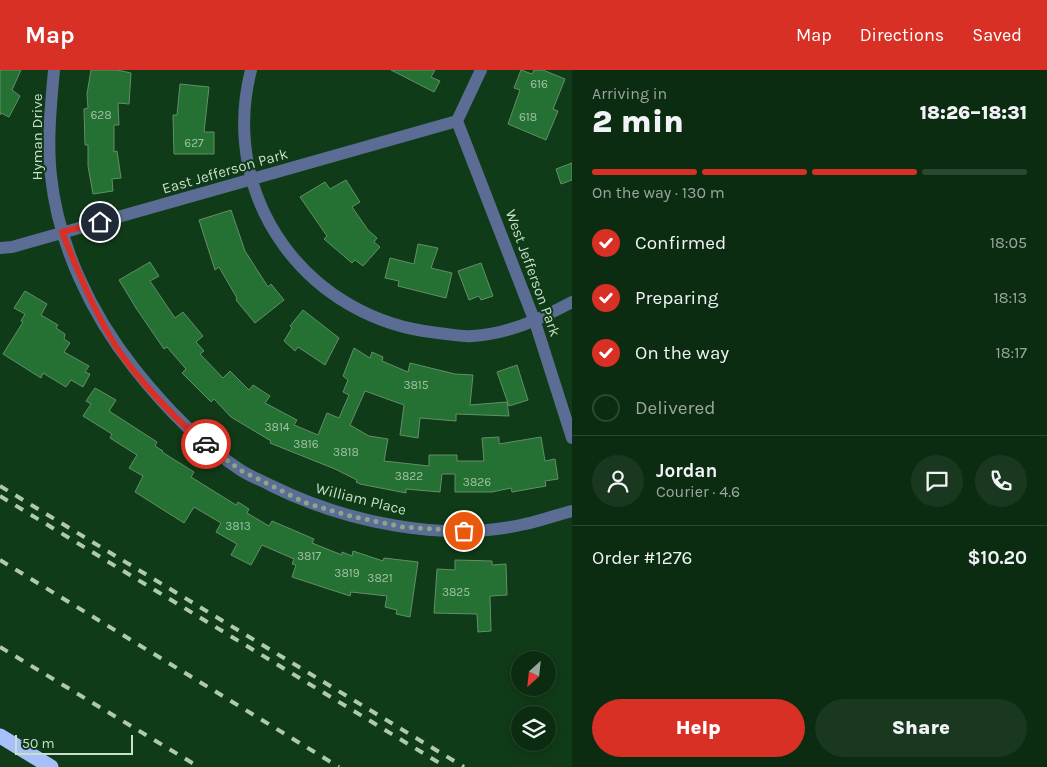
<!DOCTYPE html>
<meta charset="utf-8">
<style>
body{margin:0;font-family:Karla,sans-serif;background:#1a3820;color:#f1f3f6;height:100vh;display:flex;flex-direction:column;font-size:19px;white-space:nowrap}
*{box-sizing:border-box;margin:0}
p{font-size:16px;color:#9aa79f}
.icon{flex:none;width:28px;height:28px;fill:none;stroke:currentColor;stroke-width:2;stroke-linecap:round;stroke-linejoin:round}
.map{position:relative;flex:1;overflow:hidden}
.panel{display:flex;flex-direction:column;background:#0c2c12;width:475px}
.panel>*{flex:none}
.needle{width:32px;rotate:207deg}
.tools{position:absolute;left:511px;top:581px;display:grid;gap:10px}
.tools a{display:grid;place-items:center;width:45px;height:45px;border-radius:50%;background:#0c2c12;box-shadow:0 2px 12px #0003,0 0 0 1px #2c4832;font-size:25px}
.scale{position:absolute;left:15px;bottom:12px;width:118px;box-sizing:border-box;padding-left:5px;border:2px solid #c8dfc9;border-top:0;font-size:14px;line-height:18px;white-space:nowrap;color:#c8dfc9;-webkit-text-stroke:4px #103b18;paint-order:stroke}
.pin{position:absolute;display:grid;place-items:center;width:42px;height:42px;color:#fff;margin:-21px;border:2px solid #fff;border-radius:50%;box-shadow:0 1px 5px #0007}
.courier{position:absolute;display:grid;place-items:center;width:50px;height:50px;margin:-25px;border:4px solid #d93025;border-radius:50%;background:#fff;color:#222;box-shadow:0 1px 6px #0007}
.overview em{font-style:normal;font-weight:800}
.overview div{display:flex;flex-direction:column-reverse}
.overview{display:flex;align-items:center;justify-content:space-between;height:85px;padding:0 20px}
h1{font-size:32px;font-weight:800;line-height:38px}
.bar{display:grid;grid-template-columns:repeat(4,1fr);gap:8px 5px;align-content:center;height:60px;padding:0 20px}
.bar i{height:6px;border-radius:4px;background:#2c4832}
.bar .active{background:#d93025}
.bar p{grid-column:span 4}
.line{display:flex;align-items:center;gap:12px;padding:0 20px;border-top:1px solid #2c4832}
.line div{flex:1}
.round{display:grid;place-items:center;flex:none;width:52px;height:52px;border-radius:26px;background:#1a3820}
ol{padding:0 20px;list-style:none}
li{display:flex;align-items:center;gap:15px;height:55px}
li p{margin-inline-start:auto}
li .icon{padding:5px;border-radius:50%;background:#d93025;color:#fff;stroke-width:4}
li:last-child{color:#9aa79f}
li i{width:28px;height:28px;border:2px solid #2c4832;border-radius:50%}
.primary-button{display:flex;gap:10px;margin-top:auto;padding:10px 20px}
.primary-button a{flex:1;height:58px;border-radius:30px;background:#d93025;color:#fff;font-size:20px;font-weight:800;line-height:58px;text-align:center}
.primary-button a+a{background:#1a3820;color:#f1f3f6}
header{display:flex;align-items:center;gap:30px;box-sizing:border-box;height:70px;padding:0 25px;background:#d93025;color:#fff}
header strong{font-size:24px}
nav{display:flex;gap:28px;margin-inline-start:auto;font-size:18px}
main{display:flex;flex:1;min-height:0}
.map>svg:first-child{display:block}
.building{fill:#257033;stroke:#638f67}
.lines{fill:none;stroke-linecap:round;stroke-linejoin:round}
.minor{stroke:#5c6d95;stroke-width:12}
.highway{stroke:#a7c0fb;stroke-width:15}
.rail{stroke:#afc8b1;stroke-width:4;stroke-dasharray:9 9;stroke-linecap:butt}
.done{stroke:#88a68b;stroke-width:5;stroke-dasharray:0 9}
.route{stroke:#d93025;stroke-width:6}
.labels{text-anchor:middle;stroke-width:4;stroke-linejoin:round;paint-order:stroke}
.number-label{font-size:12px;fill:#9fc3a4}
.street-label{font-size:15px;fill:#c8dfc9;stroke:#103b18}
</style>
<header>
<strong>Map</strong>
<nav><a>Map</a><a>Directions</a><a>Saved</a></nav>
</header>
<main>
<div class="map">
<svg width="572" height="697" viewBox="0 0 572 697">
<rect width="100%" height="100%" fill="#103b18"/>
<path class="building" d="M0 0H21L12 20 20 26 9 47 1 43 0 45Z
M91 0H117L131 3 129 34 118 33 119 55H114V82L117 81 121 108 112 109 113 121 93 124 88 96V75H85L84 39 88 38 87 24Z
M391 0H435L431 7 440 11 434 22Z
M521 0 532 4 534 0H543L565 9 553 39 558 41 546 70 508 54 520 20 514 18Z
M180 14 209 17 204 62H214V84H174L173 45H177Z
M572 93V110L561 114 556 99Z
M346 110 360 132 352 137 368 160 377 168 374 172 380 177 363 196 355 190 352 193 324 169 327 166 300 127 325 112 330 119Z
M231 140 245 181 268 217 271 214 284 230 255 253 236 230 237 228 219 197 215 200 199 150Z
M418 174 438 178 431 198 452 203 446 228 398 216 399 211 385 208 390 188 414 194Z
M150 192 159 206 150 211 175 248 183 242 203 266 196 272 204 281 200 284 223 308 230 301 249 320 253 315 270 326 265 333 297 350 294 355 318 365 327 343 339 348 349 325 343 322 348 310 343 306 354 278 370 288 372 282 383 287 382 291 408 302 410 293 455 304 473 305 470 335 507 332 509 346 456 344V351L420 348 418 368 400 365 404 335 365 321 350 355 369 366 388 369 384 391 429 396V385H457V391H484L482 368 499 367V374L541 367 545 391 555 389 558 409 545 411 546 416 512 422 511 418 492 422H455V404H442L440 422 406 419V423L360 414 356 412 357 410 335 399 270 373 271 371 231 347 214 329 211 332 182 303 186 299 167 277 164 279 136 238 119 210Z
M481 193 493 226 481 230 479 226 469 230 458 201Z
M25 221 47 234 41 245 58 255 56 258 65 264 64 269 70 273 64 282 89 296 85 302 90 304 83 317 71 310 66 317 43 303 41 308 3 284 23 252 21 251 25 244 14 238Z
M303 240 339 268 325 295 298 277 295 281 284 271 292 258 290 256Z
M517 295 528 330 509 336 497 302Z
M95 318 116 330 109 341 157 372 155 376 163 381 162 382 194 402 191 407 236 435 238 432 249 439 247 443 269 456 272 451 314 469 312 473 342 485V482L352 486 353 481 383 491 384 488 418 492 410 547 396 544 397 540 385 537 387 526 351 522 350 526 292 507 296 495 292 494 294 489 262 475 251 495 231 485 237 474 216 462 221 453 194 437 184 453 135 422 143 406 129 398 137 385 110 368 112 364 83 346 91 334 86 331Z
M455 490 492 491V495L506 494 507 525 490 526 491 561 478 562 477 544 434 543 437 499 455 500Z"/>
<g class="lines">
<path class="minor" d="M54 0C51 34 47 71 51 106 58 174 91 244 134 298 164 336 198 372 239 399 249 406 261 410 272 416 345 452 444 473 525 454 541 451 556 445 572 441
M251 0C218 129 308 250 438 263 449 264 461 267 472 266 509 264 540 249 572 232
M457 51 535 252 572 368
M457 51 481 0
M0 178 12 177 457 51"/>
<path class="highway" d="M0 666 51 697"/>
<path class="rail" d="M0 416 464 697
M0 426 446 697
M0 490 339 697
M0 577 199 697"/>
</g>
<g class="lines">
<path class="done" d="M206 374 240 400 306 433 350 446 403 457 464 461"/>
<path class="route" d="M100 152 62 162C77 199 92 236 112 270 131 302 176 351 206 374"/>
</g>
<g class="labels">
<g class="number-label">
<text x="539" y="18">616</text>
<text x="101" y="49">628</text>
<text x="528" y="51">618</text>
<text x="194" y="77">627</text>
<text x="416" y="319">3815</text>
<text x="277" y="361">3814</text>
<text x="306" y="378">3816</text>
<text x="346" y="386">3818</text>
<text x="409" y="410">3822</text>
<text x="477" y="416">3826</text>
<text x="238" y="460">3813</text>
<text x="309" y="490">3817</text>
<text x="347" y="507">3819</text>
<text x="380" y="512">3821</text>
<text x="456" y="526">3825</text>
</g>
<g class="street-label">
<text transform="translate(37 67) rotate(-90)" y="5">Hyman Drive</text>
<text transform="translate(225 101) rotate(-16)" y="5">East Jefferson Park</text>
<text transform="translate(533 203) rotate(70)" y="5">West Jefferson Park</text>
<text transform="translate(361 429) rotate(14)" y="5">William Place</text>
</g>
</g>
</svg>
<div class="tools">
<a><svg class="needle" viewBox="-14 -14 28 28"><path d="M0-13l5 13h-10z" fill="#e53935"/><path d="M0 13l5-13h-10z" fill="#9aa79f"/></svg></a>
<a><svg class="icon" aria-label="layers" viewBox="0 0 24 24"><path d="M12 4l9 5-9 5-9-5zM3 14l9 5 9-5"/></svg></a>
</div>
<div class="scale">50 m</div>
<div class="pin" style="left:464px;top:461px;background:#ea580c"><svg class="icon" aria-label="bag" viewBox="0 0 24 24"><path d="M5 8h14l-1 12H6zM9 8a3 3 0 0 1 6 0"/></svg></div>
<div class="pin" style="left:100px;top:152px;background:#1f2937"><svg class="icon" aria-label="home" viewBox="0 0 24 24"><path d="M3 11l9-7 9 7M6 9v11h12V9"/></svg></div>
<div class="courier" style="left:206px;top:374px"><svg class="icon" aria-label="car" viewBox="0 0 24 24"><path d="M5 17H2v-5l4-1 3-4h7l3 4 3 1v5h-3M9 17h6M6 11h13"/><circle cx="7" cy="17" r="2"/><circle cx="17" cy="17" r="2"/></svg></div>
</div>
<section class="panel">
<div class="overview"><div><h1>2 min</h1><p>Arriving in</p></div><em>18:26–18:31</em></div>
<div class="bar"><i class="active"></i><i class="active"></i><i class="active"></i><i></i><p>On the way · 130 m</p></div>
<ol>
<li><svg class="icon" aria-label="check" viewBox="0 0 24 24"><path d="M5 12l5 5 9-10"/></svg>Confirmed<p>18:05</p></li>
<li><svg class="icon" aria-label="check" viewBox="0 0 24 24"><path d="M5 12l5 5 9-10"/></svg>Preparing<p>18:13</p></li>
<li><svg class="icon" aria-label="check" viewBox="0 0 24 24"><path d="M5 12l5 5 9-10"/></svg>On the way<p>18:17</p></li>
<li><i></i>Delivered</li>
</ol>
<div class="line" style="height:90px"><a class="round"><svg class="icon" aria-label="person" viewBox="0 0 24 24"><circle cx="12" cy="8" r="4"/><path d="M4 21q1-7 8-7t8 7"/></svg></a><div><b>Jordan</b><p>Courier · 4.6</p></div><a class="round"><svg class="icon" aria-label="chat" viewBox="0 0 24 24"><path d="M4 5h16v11H9l-5 4z"/></svg></a><a class="round"><svg class="icon" aria-label="phone" viewBox="0 0 24 24"><path d="M5 4h4l2 5-3 2q2 4 5 5l2-3 5 2v4C11 20 4 13 5 4z"/></svg></a></div>
<div class="line" style="height:65px"><div>Order #1276</div><b>$10.20</b></div>
<div class="primary-button"><a>Help</a><a>Share</a></div>
</section>
</main>
